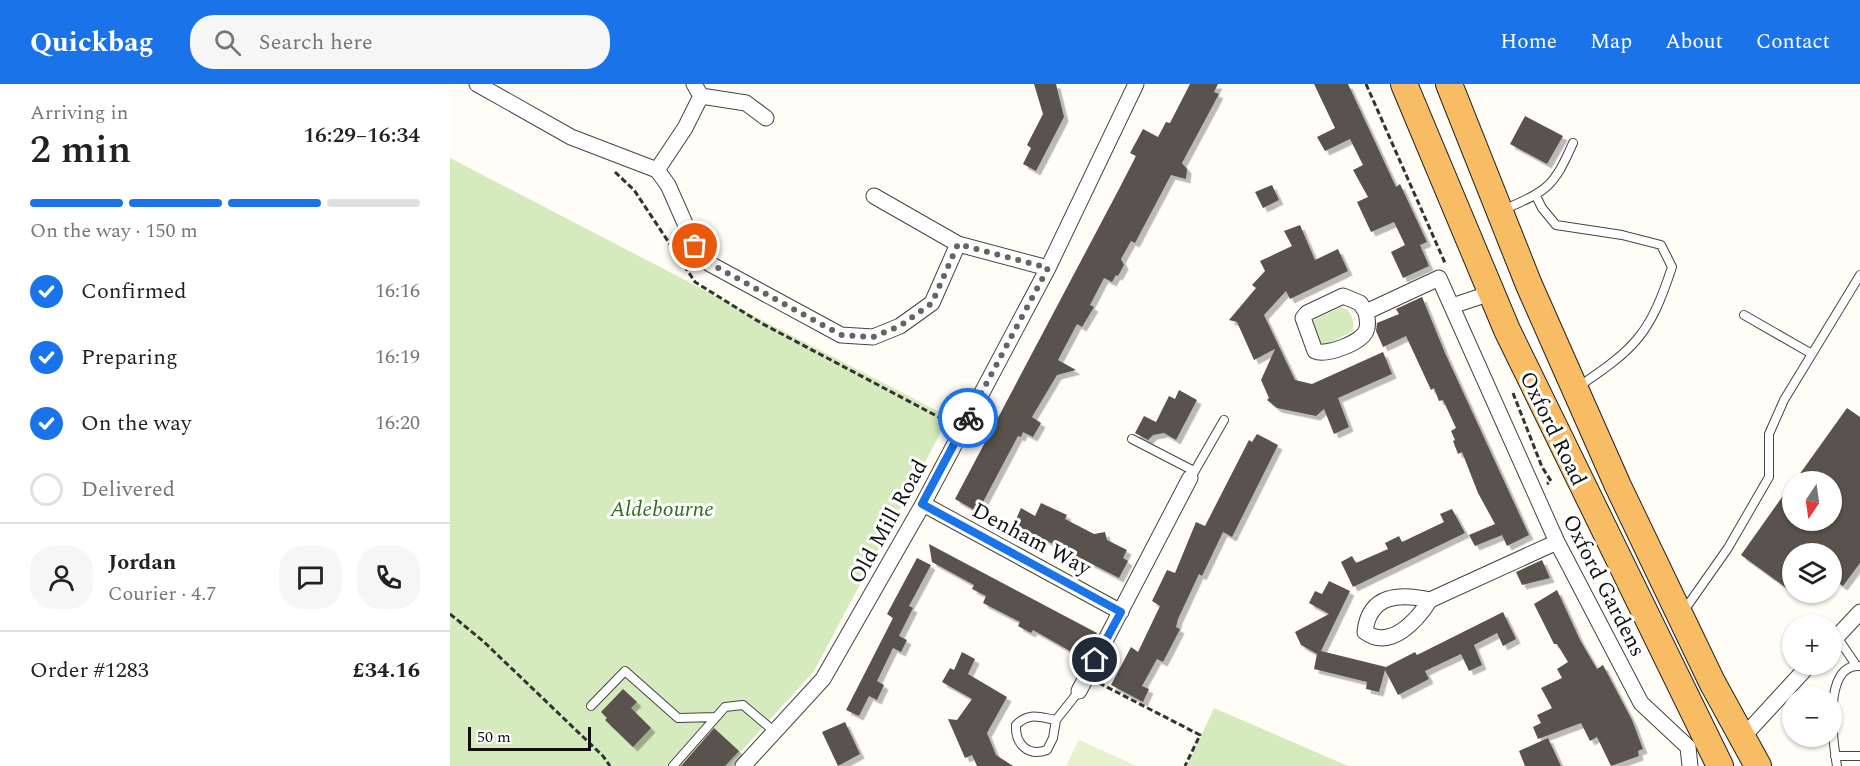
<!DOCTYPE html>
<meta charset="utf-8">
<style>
body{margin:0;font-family:Spectral,serif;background:#f6f6f6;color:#222;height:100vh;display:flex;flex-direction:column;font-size:22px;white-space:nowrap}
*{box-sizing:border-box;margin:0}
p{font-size:20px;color:#767676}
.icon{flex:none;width:33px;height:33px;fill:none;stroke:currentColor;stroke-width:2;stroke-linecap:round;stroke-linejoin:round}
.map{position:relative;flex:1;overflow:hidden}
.side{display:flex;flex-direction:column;background:#fff;width:450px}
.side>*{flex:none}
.needle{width:39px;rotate:193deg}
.buttons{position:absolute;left:1332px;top:387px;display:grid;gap:12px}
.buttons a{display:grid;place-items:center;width:60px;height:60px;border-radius:50%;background:#fff;box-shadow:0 2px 4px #0004;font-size:30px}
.scale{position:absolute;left:18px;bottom:15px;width:123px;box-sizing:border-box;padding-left:6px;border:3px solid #111;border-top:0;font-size:16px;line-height:21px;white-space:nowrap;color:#111;-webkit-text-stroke:4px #fff;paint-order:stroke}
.pin{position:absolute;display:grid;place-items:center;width:51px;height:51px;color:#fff;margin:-26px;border:3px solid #fff;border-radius:50%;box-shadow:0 2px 6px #0007}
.courier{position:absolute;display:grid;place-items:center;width:60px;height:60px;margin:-30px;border:4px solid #1a73e8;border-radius:50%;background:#fff;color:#222;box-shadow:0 2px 8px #0007}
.summary em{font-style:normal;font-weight:600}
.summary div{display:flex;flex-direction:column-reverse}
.summary{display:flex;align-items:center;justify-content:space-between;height:102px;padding:0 30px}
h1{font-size:39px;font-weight:600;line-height:45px}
.bar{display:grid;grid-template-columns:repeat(4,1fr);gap:9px 6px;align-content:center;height:72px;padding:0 30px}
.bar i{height:8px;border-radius:4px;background:#e0e0e0}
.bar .on{background:#1a73e8}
.bar p{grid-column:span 4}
.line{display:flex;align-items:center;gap:15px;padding:0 30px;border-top:2px solid #e0e0e0}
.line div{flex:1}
.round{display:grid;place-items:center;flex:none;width:63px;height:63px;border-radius:24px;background:#f6f6f6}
ol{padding:0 30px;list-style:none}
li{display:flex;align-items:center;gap:18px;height:66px}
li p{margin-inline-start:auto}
li .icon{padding:6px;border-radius:50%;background:#1a73e8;color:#fff;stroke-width:4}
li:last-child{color:#767676}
li i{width:33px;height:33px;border:3px solid #e0e0e0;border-radius:50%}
header{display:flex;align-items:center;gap:36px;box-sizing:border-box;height:84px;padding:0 30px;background:#1a73e8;color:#fff}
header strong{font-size:28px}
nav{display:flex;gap:33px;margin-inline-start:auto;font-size:21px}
.search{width:420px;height:54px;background:#f6f6f6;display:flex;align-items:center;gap:15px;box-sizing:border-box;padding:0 21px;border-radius:24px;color:#767676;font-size:22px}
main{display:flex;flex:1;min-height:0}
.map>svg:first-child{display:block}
.green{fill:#d5ebbd}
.pitch{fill:#e6f2cf}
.building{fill:#5a524d;filter:url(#shadow)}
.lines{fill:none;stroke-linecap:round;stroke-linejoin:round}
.service-casing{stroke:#444;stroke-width:10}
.minor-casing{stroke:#444;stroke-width:17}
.trunk-casing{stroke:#222;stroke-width:28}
.path{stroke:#333;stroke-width:3;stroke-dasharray:6 3;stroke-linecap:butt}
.service{stroke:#fff;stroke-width:8}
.minor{stroke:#fff;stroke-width:15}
.trunk{stroke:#f7bc64;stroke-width:26}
.done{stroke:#646461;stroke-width:6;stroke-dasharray:0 10.8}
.route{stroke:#1a73e8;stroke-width:8}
.labels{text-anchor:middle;stroke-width:6;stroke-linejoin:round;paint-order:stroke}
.street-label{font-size:22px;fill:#111;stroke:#fff}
.park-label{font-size:22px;font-style:italic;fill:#2f6b1f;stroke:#fff}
</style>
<header>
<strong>Quickbag</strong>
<div class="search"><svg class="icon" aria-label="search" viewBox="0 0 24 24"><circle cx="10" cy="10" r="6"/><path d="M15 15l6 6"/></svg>Search here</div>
<nav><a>Home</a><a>Map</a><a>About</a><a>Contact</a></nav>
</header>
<main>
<section class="side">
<div class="summary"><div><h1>2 min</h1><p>Arriving in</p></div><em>16:29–16:34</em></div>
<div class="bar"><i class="on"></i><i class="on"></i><i class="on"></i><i></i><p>On the way · 150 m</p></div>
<ol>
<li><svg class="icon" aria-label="check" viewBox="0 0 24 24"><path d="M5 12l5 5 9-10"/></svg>Confirmed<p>16:16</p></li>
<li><svg class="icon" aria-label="check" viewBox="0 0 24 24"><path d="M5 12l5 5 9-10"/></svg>Preparing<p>16:19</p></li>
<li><svg class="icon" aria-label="check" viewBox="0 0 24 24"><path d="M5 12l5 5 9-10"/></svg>On the way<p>16:20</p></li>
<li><i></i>Delivered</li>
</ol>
<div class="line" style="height:108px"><a class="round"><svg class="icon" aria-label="person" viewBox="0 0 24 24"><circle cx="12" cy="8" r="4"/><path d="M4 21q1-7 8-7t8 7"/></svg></a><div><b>Jordan</b><p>Courier · 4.7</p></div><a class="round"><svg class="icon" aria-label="chat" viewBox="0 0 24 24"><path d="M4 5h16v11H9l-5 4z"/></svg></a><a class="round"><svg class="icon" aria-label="phone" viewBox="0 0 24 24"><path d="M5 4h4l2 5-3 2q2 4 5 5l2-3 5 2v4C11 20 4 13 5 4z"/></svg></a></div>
<div class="line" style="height:78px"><div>Order #1283</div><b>£34.16</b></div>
</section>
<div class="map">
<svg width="1410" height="682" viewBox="0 0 1410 682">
<defs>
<filter id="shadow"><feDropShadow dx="4.5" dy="4.5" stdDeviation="0" flood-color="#0004"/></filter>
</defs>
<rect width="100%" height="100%" fill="#fffdf5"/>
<path class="green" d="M0 74 499 333 364 587 278 682H0Z
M891 223C901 225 905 237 903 247L876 261H870L862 237Z
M764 624 898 682H737Z"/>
<path class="pitch" d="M629 656 687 682H616Z"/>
<path class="building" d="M584 0H606L614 33 586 87 573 80 581 64 577 61 593 30Z
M740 0H768L764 8 769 10 732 79 737 85 736 95 721 91 685 159 681 157 671 175 674 181 668 192 666 191 662 198 654 194 640 221 644 223 632 243 627 240 608 276 626 286 607 291 582 333 591 339 583 353 573 348 571 353 568 352 533 418 529 416 524 426 505 415 669 105 686 72 680 69 693 45 708 53 716 38 720 39Z
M864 0H898L946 103 950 100 977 158 970 161 979 182 953 194 941 168 955 161 944 138 921 148 907 118 918 113 903 86 913 81 900 55 875 67 867 53 885 44Z
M1075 32 1113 52 1097 80 1060 60Z
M822 101 829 116 813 124 805 108Z
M850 141 865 176 888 165 898 187 840 215 836 207 814 231 845 296 862 300 933 268 942 290 888 314 899 343 884 350 874 325 866 332 827 324 817 316 819 314 811 296 825 265 804 276 787 238 779 236 806 204 802 201 815 187 810 177 842 162 834 147Z
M972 213 995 269 1079 451 1057 462 1052 451 1025 462 1019 451 1045 440 1028 409 1012 368 1008 370 1003 357 1005 356 1001 347 1006 344 993 316 989 317 984 304 981 306 956 252 933 263 926 247 927 239 949 230 946 225Z
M729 306 747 316 726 356 714 349 703 351 698 356 685 349 694 332 706 338 719 312 725 315Z
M1397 324 1410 333V479L1393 502 1382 494V470H1342V508L1291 471 1342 399V436H1382V398H1344Z
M807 350 828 361 782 453 773 448 752 492 749 490 728 535 726 543 730 545 724 557 713 578 707 575 692 602 699 605 693 618 661 601 681 563 688 568 710 522 702 517 717 486 725 489 746 438 755 442 799 356 802 358Z
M591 419 617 431 615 435 644 450 655 448 657 456 677 466 673 474 678 477 669 494 564 440 571 424 585 432Z
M1002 425 1015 449 903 503 891 478 902 472 906 479 938 465 935 459 949 452 952 458 994 438 990 430Z
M479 460 647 549 634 575 583 546 581 549 568 542 570 538 533 519 536 512 522 505 524 501 482 478Z
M467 474 481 481 459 522 463 524 449 552 457 556 451 568 443 564 427 597 434 601 427 616 419 612 409 632 396 626 443 534 437 530Z
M1092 476 1100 494 1072 501 1066 488Z
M879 497 900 507 871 567 936 583 965 568 967 571 1053 528 1066 555 1053 562 1047 549 1024 561 1032 581 1019 587 1011 570 975 587 979 595 948 611 935 586 929 608 916 605 917 598 864 585 867 570 851 561 845 548 879 530 859 519 865 507 872 510Z
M1107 506 1130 556 1147 585 1153 581 1182 636 1193 665 1188 667 1189 672 1161 682 1147 653 1140 657 1131 639 1088 655 1083 643 1091 639 1087 631 1102 624 1091 604 1112 594 1107 585 1118 578 1107 560H1104L1084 520Z
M512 568 525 575 518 590 557 613 537 649 546 671 563 682H527L522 671 515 674 498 635 507 636 522 615 492 598 500 584 504 586Z
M173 605 187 618 181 624 201 644 183 663 155 636 157 634 151 628Z
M395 638 410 670 388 682 372 648Z
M264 644 289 667 275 682H231Z
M1098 654 1111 682H1075L1069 667Z"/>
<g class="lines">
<g class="service-casing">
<path id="service" d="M1086 112 1092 124 1106 141 1172 151 1211 161 1222 183C1200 250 1186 264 1128 303
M1053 126C1098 106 1103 104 1123 59
M1294 231 1362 270
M682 355 744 387
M743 390 774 336
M1233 528 1278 464 1319 393V350L1334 316 1410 191
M1387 553 1406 581
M141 622 175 587 228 634 266 633
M606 636 603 654 597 666C578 673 565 660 566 641 579 628 589 633 606 636L629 607
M1385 672H1410
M223 682 275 623 293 621 325 648
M1387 682C1383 658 1372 579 1410 582"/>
</g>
<g class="minor-casing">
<path id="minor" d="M27 0 121 53 207 86 218 101 245 162 260 180 391 251 423 253 450 242 482 219 508 160 598 184
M244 0 251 12 296 19 316 34
M207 86 235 44 251 12
M424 112 508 160
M1002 222 1041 209
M916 228C917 234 919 241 916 247 911 259 876 272 865 267L853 234 857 229 893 212 910 219 916 228 989 194 1107 458 1191 619 1238 663 1240 682
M473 420 671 528
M980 516C968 535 941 567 915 548 919 510 950 509 980 516L1107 458
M1382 558 1410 528
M629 607 740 394
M1294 659 1292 654 1360 580
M293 682 373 595 473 420 598 184 686 0"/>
</g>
<g class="trunk-casing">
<path id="trunk" d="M954 0 1057 246 1270 682
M999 0 1079 201 1168 402 1262 598 1308 682"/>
</g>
<path class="path" d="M916 0 995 179
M165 88 184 106 245 198 311 239 500 339
M1063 309 1092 383 1101 397 1097 400
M0 530 33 557 153 672 160 682
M649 599 750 651 735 682"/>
<use href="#service" class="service"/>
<use href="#minor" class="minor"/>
<use href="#trunk" class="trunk"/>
</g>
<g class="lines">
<path class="done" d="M245 162 261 180 391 251 423 253 450 242 482 219 508 160 598 184 518 334"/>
<path class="route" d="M518 334 472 420 671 528 645 576"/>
</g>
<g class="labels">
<g class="street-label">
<text transform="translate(1104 344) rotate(64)" y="8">Oxford Road</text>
<text transform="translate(437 437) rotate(-61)" y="8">Old Mill Road</text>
<text transform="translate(582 454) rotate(28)" y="8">Denham Way</text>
<text transform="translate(1155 501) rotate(63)" y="8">Oxford Gardens</text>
</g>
<g class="park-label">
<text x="212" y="432">Aldebourne</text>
</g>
</g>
</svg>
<div class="buttons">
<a><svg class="needle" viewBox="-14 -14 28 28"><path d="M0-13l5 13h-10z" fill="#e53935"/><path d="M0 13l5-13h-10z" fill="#767676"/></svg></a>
<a><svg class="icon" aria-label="layers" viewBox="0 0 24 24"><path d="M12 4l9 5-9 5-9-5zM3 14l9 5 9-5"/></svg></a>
<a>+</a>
<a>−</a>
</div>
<div class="scale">50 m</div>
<div class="pin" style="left:245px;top:162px;background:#ea580c"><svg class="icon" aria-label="bag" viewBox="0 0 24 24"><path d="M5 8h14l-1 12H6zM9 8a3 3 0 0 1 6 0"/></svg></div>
<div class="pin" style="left:645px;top:576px;background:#1f2937"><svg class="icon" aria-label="home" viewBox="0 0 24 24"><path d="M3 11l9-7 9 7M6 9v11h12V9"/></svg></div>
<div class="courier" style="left:518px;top:334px"><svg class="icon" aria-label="bike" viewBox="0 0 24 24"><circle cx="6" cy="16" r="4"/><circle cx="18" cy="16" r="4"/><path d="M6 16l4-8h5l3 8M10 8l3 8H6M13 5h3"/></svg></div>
</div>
</main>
